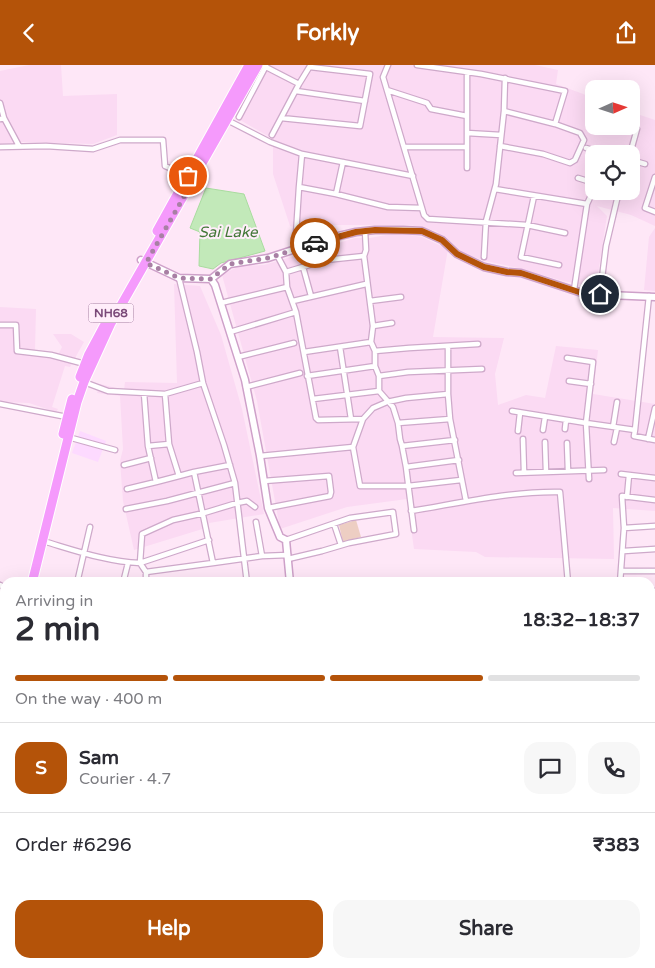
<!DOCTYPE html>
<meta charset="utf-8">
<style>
body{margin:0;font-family:"Varela Round",sans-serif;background:#f7f7f7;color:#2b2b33;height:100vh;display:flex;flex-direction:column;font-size:19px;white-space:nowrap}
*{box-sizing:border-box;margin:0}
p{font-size:16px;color:#7c7c81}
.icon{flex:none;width:28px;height:28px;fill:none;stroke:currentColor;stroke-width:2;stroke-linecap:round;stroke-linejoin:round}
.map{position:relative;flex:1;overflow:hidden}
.side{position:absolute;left:0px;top:512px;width:655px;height:391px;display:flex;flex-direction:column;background:#fff;border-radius:15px 15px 0 0;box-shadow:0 5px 20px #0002}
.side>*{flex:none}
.needle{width:32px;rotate:87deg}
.fabs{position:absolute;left:585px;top:15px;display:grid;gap:10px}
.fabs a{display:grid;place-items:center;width:55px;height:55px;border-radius:10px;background:#fff;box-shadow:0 5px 20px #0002;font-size:25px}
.pin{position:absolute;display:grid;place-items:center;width:42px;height:42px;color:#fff;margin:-21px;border:2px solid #fff;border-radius:50%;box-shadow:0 1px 5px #0007}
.courier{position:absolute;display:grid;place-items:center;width:50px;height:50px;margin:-25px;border:4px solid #b45309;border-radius:50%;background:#fff;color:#222;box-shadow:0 1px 6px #0007}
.summary em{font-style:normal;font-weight:800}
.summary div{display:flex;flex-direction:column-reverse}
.summary{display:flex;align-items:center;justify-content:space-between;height:85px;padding:0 15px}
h1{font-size:32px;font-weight:800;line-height:38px}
.bar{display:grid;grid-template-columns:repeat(4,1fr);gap:8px 5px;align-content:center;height:60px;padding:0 15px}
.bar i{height:6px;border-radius:4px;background:#e1e1e2}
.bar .selected{background:#b45309}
.bar p{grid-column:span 4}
.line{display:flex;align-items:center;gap:12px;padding:0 15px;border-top:1px solid #e1e1e2}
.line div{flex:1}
.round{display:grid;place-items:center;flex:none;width:52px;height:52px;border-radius:15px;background:#f7f7f7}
.primary-button{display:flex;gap:10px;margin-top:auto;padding:10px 15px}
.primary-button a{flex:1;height:58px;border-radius:15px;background:#b45309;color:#fff;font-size:20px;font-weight:800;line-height:58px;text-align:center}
.primary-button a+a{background:#f7f7f7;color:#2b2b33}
header{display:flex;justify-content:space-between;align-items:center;height:65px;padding:0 15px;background:#b45309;color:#fff;font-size:22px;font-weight:800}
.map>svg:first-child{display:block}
.residential{fill:#fbdaf3;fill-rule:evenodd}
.commercial{fill:#fddaff}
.green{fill:#edcec3}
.water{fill:#c2e9b9;stroke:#a9dc9f}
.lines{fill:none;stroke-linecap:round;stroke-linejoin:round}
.street-casing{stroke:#cea9ca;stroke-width:7}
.secondary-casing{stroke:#cea1c9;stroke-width:9}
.highway-casing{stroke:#fff;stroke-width:11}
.street{stroke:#fff;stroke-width:4.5}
.secondary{stroke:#fff;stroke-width:6}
.highway{stroke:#f59afc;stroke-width:9}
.done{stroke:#a880a4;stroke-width:5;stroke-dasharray:0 9}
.route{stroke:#b45309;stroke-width:6}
.labels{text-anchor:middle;stroke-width:4;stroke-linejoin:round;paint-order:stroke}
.shield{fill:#ffeefa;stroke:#a27a9f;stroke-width:1}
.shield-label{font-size:12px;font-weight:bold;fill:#7a4978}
.water-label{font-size:15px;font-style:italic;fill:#437838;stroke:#ffeefa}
</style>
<header><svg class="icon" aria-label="back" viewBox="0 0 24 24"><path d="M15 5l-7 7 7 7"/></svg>Forkly<svg class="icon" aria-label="share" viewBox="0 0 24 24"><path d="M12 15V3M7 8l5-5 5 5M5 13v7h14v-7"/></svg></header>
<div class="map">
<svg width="655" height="903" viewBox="0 0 655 903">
<rect width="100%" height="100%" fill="#fee7f7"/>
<path class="residential" d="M29 0H61L63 31 117 29V70L93 79 21 77 0 79V6Z
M265 0H535L558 5 556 19 594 33V61H631V47L655 55V161L631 150 597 141 607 151 596 222 563 216 518 203 485 196 463 188 436 166 410 160H333L331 168 297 179 293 162 290 161 273 109V74L235 52ZM594 89H631V126H594Z
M655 163V226L644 225 649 172Z
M397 168 422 172 448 184 433 272 504 273 495 309 498 340 526 330 545 333 556 281 598 285 593 329 655 339V446L613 443 614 494 485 492 476 487 414 484 407 434 347 442 280 464 257 336 222 210 239 201 264 200 355 173H370Z
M174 219 200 221 221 270 242 344 264 449 209 458V462L134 485 123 436 120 396 123 384 120 331 97 328 100 319 124 325 125 317 177 318Z
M0 242 36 244 35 285 59 288 62 282 53 269H71L84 277 70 302 65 301 52 342 58 344 56 347 29 338 0 337Z
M4 695 5 882 0 891V710Z
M87 899H270L272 903H87Z"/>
<path class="commercial" d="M80 366 106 376 98 397 72 388Z"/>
<path class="green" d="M356 455 361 472 343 477 339 460Z"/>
<path class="water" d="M206 123 244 129 265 186 221 198 213 204 199 201 200 167 190 163Z"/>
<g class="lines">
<g class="street-casing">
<path id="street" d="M262 0 299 19 310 1
M388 0 383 12 424 150 428 154 527 160 565 168
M417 0 481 9 565 26 555 59 504 46
M299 19 281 53 360 61 370 9 310 2
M387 25 427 38 431 44 467 51
M296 26 365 36
M0 38 4 53 0 54
M239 52 266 1
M4 53 19 81
M227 55 270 77 302 89 299 122 336 129 388 142 422 143
M627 61 637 64 630 89
M467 68 501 70
M272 70 281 53
M500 81 543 89 570 98 575 95 584 75 580 68 555 59
M0 82 46 81 93 84 120 75H163L165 101 188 111
M404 82H467
M586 83 606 89
M302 89 413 111
M631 95 645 99
M467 103V7
M655 112 645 143 655 147
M578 113 594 118
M495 124 587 139 574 225
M336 129 343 97
M534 131 521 192 559 200
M587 139 594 124
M365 166 366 185 364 191 373 261 371 277 375 286V301L379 311V326L393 342 398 358 400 374 402 381 406 402 414 465
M295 185 299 122
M277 190 286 207 287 222 296 247 316 353 318 355 363 354
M484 192 486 156 496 119 504 46 505 13
M303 202 311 231
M286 207 326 195 364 191
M179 213 197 287 203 318 224 380 235 418 247 518
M600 229 606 181 619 126
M293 236 366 219
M370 236 401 232
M221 238 287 222
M0 260H16L17 286 51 290 85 299
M373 261 392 258
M230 267 296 247
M448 281V329L450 354 466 436
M340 282 351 354
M375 286 409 283 478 279
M304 287 371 277
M238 292 294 278
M307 311 375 301
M379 311 408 307 482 304
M569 316 591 319
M84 317 108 326 165 329 169 379 148 381
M246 322 300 308
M144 328 148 381 156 417 179 411 169 379
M165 329 203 318
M448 329 406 333 387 337 373 343 363 354 353 382 360 421H408L461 415
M313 334 379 326
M0 339 67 352
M512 346 586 358 593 297 567 293
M398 358 450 354
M613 362 617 337
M565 364 566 355
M543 365 545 352
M635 365 649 231
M518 366 520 348
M68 372 115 385
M523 374 524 407
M648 374 655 343
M545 377 546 407
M614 377 617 363
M567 378 568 406
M402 381 455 375
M260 391 353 382
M124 400 151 393
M230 400 194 407 213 498 262 491 288 490
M406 402 459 395
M516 408 604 405
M621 409 655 413
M179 411 194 407
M589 414 586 358 635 365 634 371 655 375
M264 416 329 411 331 427 330 431 268 443
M127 424 156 417
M627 432 629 410
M126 444 167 436 235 418
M411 446C460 438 510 426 560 427L568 518
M256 457 262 491
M334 459 341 480
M624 463 655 461
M209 475 140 498 146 507 213 498
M286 475 350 453 393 447 396 469 349 478 322 486 288 494
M43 476C74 485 107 497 140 498L142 469 173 455 204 448 237 438 247 436 255 442
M624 486 655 484
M621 506H655
M77 518 90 462
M123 518 128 498
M146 518V507
M620 518 624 463 622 431 655 435
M0 520 5 523
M650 526H655
M650 612 655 611
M650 630H655
M650 650H655
M0 746H5
M0 800 5 796
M650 810 655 797
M0 861 5 841
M396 899 397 903
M0 901 5 893
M33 903V899
M117 903V899
M424 903 446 899
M508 903 509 899"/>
</g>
<g class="secondary-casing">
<path id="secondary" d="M141 195 179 213 211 214 230 199 268 193 326 174 356 167 375 165H403L422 166 442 175 457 189 484 202 507 207 521 208 585 229 655 232
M211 214 215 220 245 315 260 391 268 443 280 472 286 475 290 518"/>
</g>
<g class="highway-casing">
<path id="highway" d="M157 166 249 0
M80 312 89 289 104 261
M63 369 72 334
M32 518 77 337 84 317 111 258 258 0
M0 618 5 599
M0 646 5 627"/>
</g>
<use href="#street" class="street"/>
<use href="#secondary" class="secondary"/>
<use href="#highway" class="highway"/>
</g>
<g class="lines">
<path class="done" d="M188 111 194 114 146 198 179 213 211 214 230 199 268 193 315 178"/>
<path class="route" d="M315 178 356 167 375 165 422 166 442 175 457 189 484 202 507 207 521 208 585 229H600"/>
</g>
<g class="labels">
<rect class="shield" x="88.5" y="238.5" width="45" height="19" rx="4"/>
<g class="shield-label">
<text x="111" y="252">NH68</text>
</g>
<g class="water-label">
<text x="228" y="172">Sai Lake</text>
</g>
</g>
</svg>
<div class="fabs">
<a><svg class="needle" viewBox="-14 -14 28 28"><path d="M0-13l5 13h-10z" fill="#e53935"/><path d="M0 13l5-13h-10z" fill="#7c7c81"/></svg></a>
<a><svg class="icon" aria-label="locate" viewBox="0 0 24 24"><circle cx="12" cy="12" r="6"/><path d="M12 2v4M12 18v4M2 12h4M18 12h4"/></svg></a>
</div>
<div class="pin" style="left:188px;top:111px;background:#ea580c"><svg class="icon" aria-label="bag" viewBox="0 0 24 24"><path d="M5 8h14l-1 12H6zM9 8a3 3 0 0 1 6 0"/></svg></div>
<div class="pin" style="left:600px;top:229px;background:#1f2937"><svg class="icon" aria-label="home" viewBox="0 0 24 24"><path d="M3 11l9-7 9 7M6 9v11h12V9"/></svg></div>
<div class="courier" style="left:315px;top:178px"><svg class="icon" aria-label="car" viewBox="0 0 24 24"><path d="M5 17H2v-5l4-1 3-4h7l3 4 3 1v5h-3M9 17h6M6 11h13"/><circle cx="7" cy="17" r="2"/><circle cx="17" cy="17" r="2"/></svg></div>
<section class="side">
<div class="summary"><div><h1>2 min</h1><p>Arriving in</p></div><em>18:32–18:37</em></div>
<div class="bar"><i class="selected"></i><i class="selected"></i><i class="selected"></i><i></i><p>On the way · 400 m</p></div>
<div class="line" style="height:90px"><b class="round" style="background:#b45309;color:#fff">S</b><div><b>Sam</b><p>Courier · 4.7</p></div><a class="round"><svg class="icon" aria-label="chat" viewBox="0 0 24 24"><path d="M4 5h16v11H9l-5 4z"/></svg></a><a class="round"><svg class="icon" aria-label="phone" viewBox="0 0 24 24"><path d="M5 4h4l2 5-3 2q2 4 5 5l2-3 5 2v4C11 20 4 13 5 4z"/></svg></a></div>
<div class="line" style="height:65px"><div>Order #6296</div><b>₹383</b></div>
<div class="primary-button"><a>Help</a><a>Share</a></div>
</section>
</div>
